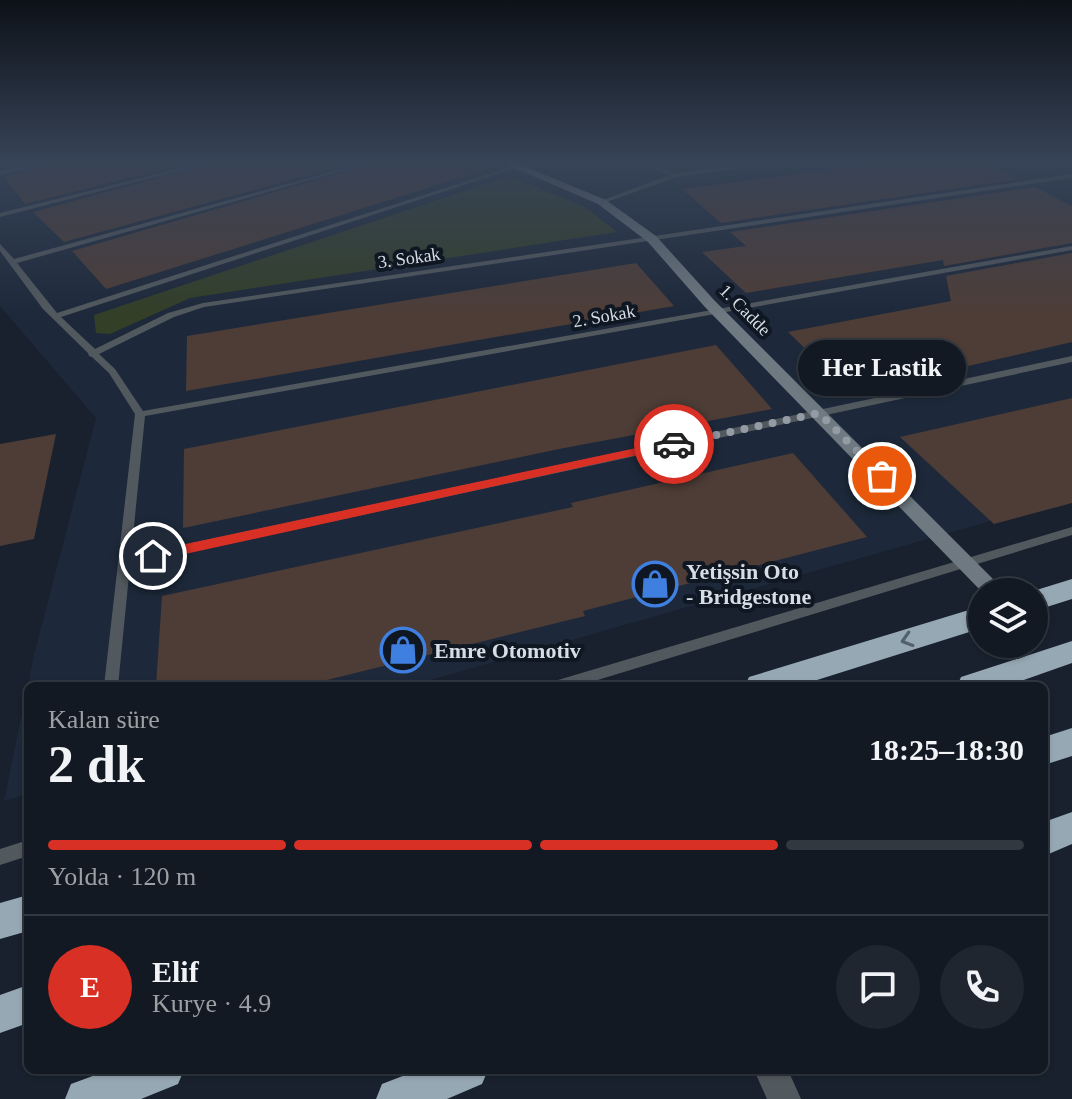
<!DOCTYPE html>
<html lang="tr">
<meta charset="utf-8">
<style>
body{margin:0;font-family:"Times New Roman",serif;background:#1f262f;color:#f1f3f6;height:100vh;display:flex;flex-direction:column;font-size:30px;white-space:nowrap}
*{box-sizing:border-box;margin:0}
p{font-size:26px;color:#9ca0a5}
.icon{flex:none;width:44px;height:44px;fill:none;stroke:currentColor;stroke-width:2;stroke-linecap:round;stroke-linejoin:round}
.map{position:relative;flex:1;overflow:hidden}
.details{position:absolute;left:24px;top:682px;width:1024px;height:392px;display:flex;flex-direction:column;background:#121922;border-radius:12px;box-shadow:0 2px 6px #0004,0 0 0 2px #313840}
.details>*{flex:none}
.fabs{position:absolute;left:968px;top:578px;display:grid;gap:16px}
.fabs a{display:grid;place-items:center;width:80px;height:80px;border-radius:50%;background:#121922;box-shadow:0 2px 6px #0004,0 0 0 2px #313840;font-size:40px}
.pin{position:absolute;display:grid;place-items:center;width:68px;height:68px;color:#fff;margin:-34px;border:4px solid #fff;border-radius:50%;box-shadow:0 2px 8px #0007}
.courier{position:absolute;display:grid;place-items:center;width:80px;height:80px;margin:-40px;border:6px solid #d93025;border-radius:50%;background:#fff;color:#222;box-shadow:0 2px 10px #0007}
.bubble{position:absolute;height:56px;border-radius:28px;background:#121922;box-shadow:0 2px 6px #0004,0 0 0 2px #313840;font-size:26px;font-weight:700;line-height:56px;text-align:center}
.summary em{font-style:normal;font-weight:700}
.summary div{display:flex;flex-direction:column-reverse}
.summary{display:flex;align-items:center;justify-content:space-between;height:136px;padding:0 24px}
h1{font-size:52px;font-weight:700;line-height:60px}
.bar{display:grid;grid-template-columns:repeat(4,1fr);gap:12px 8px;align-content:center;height:96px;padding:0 24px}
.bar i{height:10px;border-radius:6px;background:#313840}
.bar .on{background:#d93025}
.bar p{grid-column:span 4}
.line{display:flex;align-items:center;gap:20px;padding:0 24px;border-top:2px solid #313840}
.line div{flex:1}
.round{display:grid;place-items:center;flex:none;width:84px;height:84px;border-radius:42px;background:#1f262f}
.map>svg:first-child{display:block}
.built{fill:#1d293a}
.green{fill:#333f27}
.building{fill:#4e3d37}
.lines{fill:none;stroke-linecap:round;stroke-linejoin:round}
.lane{fill:#52595e;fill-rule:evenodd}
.street{fill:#52595e;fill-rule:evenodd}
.secondary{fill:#6e7981;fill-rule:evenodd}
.highway{fill:#97a8b5;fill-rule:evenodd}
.oneway{stroke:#53606c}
.route{fill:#d93025}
.done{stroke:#949ba5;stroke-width:8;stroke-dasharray:0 14.4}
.labels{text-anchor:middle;stroke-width:8;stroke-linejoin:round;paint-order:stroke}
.far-street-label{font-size:18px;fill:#d7dde5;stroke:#0f1723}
.poi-label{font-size:22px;font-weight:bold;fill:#d7dde5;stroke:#0f1723;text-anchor:start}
</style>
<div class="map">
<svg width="1072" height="1099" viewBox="0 0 1072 1099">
<rect width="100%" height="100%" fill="#18212d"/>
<path class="built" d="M0 163H1072V498L409 686H28V794L4 801 34 655 96 418 0 306Z"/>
<path class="green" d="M509 176 585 207 617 232 190 298 110 334 96 333 94 315Z"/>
<path class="building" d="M51 163H190L25 204 4 177Z
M213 163H353L64 242 33 212Z
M374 163H487L488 169 106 289 72 251Z
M878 163H988L1019 179 721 223 682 189Z
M1035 187 1072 206V243L944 266 943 260 746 293 702 252 746 246 730 232Z
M1072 253V342L851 393 788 332 951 301 946 276Z
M636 263 674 306 186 391 187 336Z
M716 345 772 409 559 449 183 528 184 449Z
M1072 398V503L994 524 900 437Z
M56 434 34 539 0 546V444Z
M793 453 867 537 583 611 585 616 303 686H156L162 596 573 507 571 503Z"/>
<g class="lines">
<path class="lane" d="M39 163H48L0 175V171Z
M201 163H210L0 217V213Z
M363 163H371L17 263 57 313 523 163H531L61 317 95 349 168 313 203 303 1072 174V178L204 307 174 317 99 354 115 369 143 411 1072 246V250L145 416 131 556 1072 356V362L130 565 118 686H104L135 414 109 373 92 357 89 356 88 353 43 309 0 251V244L14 259Z
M638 163H646L676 173 761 163H775L677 177 604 203H600V201L670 175Z
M1062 163H1072V166L1063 164Z
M1072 527V535L578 686H551L553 682 558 680Z
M28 840V856L0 865V849Z"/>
<path class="street" d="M754 1070H788L801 1099H767Z"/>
<path class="secondary" d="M503 163H516L606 200 656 236 714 300 1006 592H982L704 306 648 242 598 204Z"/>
<path class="highway" d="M1072 579V599L1034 611V592H1030Z
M982 606V628L798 686H745L749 677 759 674Z
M1072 641V663L1007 686H957L961 677Z
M1072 728V756L1044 765V737Z
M1072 812V844L1044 856V822Z
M28 895V931L0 939V903Z
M28 985V1023L0 1033V995Z
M109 1070H184L178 1084 141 1099H65L71 1084Z
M418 1070H488L482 1084 447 1099H376L382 1084Z"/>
</g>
<defs><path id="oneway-chevron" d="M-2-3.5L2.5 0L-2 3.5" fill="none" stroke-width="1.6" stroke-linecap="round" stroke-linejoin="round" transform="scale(2)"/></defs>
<use class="oneway" href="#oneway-chevron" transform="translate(907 640) rotate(163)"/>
<linearGradient id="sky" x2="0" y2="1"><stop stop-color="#0d1219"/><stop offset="0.51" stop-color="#374357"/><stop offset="1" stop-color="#374357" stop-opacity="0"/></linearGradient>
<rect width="1072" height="317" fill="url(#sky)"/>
<path class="route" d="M674 440 678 446 153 561 147 556 153 551Z"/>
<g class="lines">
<path class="done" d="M674 444 819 413 882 476"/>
</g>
<defs>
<g id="shop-ring" transform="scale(2.3)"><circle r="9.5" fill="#0f1723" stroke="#3f7fe0" stroke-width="1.5"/><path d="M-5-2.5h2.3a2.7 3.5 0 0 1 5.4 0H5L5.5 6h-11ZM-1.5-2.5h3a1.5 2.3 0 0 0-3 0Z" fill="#3f7fe0"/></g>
</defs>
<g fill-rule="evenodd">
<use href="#shop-ring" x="655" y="584"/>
<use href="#shop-ring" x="403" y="650"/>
</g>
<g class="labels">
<g class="far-street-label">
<text transform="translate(409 258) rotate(-8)" y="6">3. Sokak</text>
<text transform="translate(745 310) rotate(45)" y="6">1. Cadde</text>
<text transform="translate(604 316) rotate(-10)" y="6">2. Sokak</text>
</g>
<g class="poi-label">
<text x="686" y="579">Yetişsin Oto<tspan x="686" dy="25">- Bridgestone</tspan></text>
<text x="434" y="658">Emre Otomotiv</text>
</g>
</g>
</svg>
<div class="fabs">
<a><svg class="icon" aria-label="layers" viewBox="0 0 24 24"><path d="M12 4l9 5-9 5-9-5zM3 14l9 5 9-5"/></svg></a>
</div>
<div class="pin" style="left:882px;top:476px;background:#ea580c"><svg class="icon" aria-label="bag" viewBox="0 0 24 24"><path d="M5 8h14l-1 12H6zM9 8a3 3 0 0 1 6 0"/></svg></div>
<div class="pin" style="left:153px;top:556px;background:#1f2937"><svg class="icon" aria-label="home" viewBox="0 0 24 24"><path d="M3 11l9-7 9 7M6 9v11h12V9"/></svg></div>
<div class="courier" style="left:674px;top:444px"><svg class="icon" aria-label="car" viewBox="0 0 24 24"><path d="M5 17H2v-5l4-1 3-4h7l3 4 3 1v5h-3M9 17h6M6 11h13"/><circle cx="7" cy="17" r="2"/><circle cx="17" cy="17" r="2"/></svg></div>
<div class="bubble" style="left:798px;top:340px;width:168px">Her Lastik</div>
<section class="details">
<div class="summary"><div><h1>2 dk</h1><p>Kalan süre</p></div><em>18:25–18:30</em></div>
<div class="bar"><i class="on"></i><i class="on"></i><i class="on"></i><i></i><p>Yolda · 120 m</p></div>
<div class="line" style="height:144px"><b class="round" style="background:#d93025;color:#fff">E</b><div><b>Elif</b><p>Kurye · 4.9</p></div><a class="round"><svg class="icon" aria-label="chat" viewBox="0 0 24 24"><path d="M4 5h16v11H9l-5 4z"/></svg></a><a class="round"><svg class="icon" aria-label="phone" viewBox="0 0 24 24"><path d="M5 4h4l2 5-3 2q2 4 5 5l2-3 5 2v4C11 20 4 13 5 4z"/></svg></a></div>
</section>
</div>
